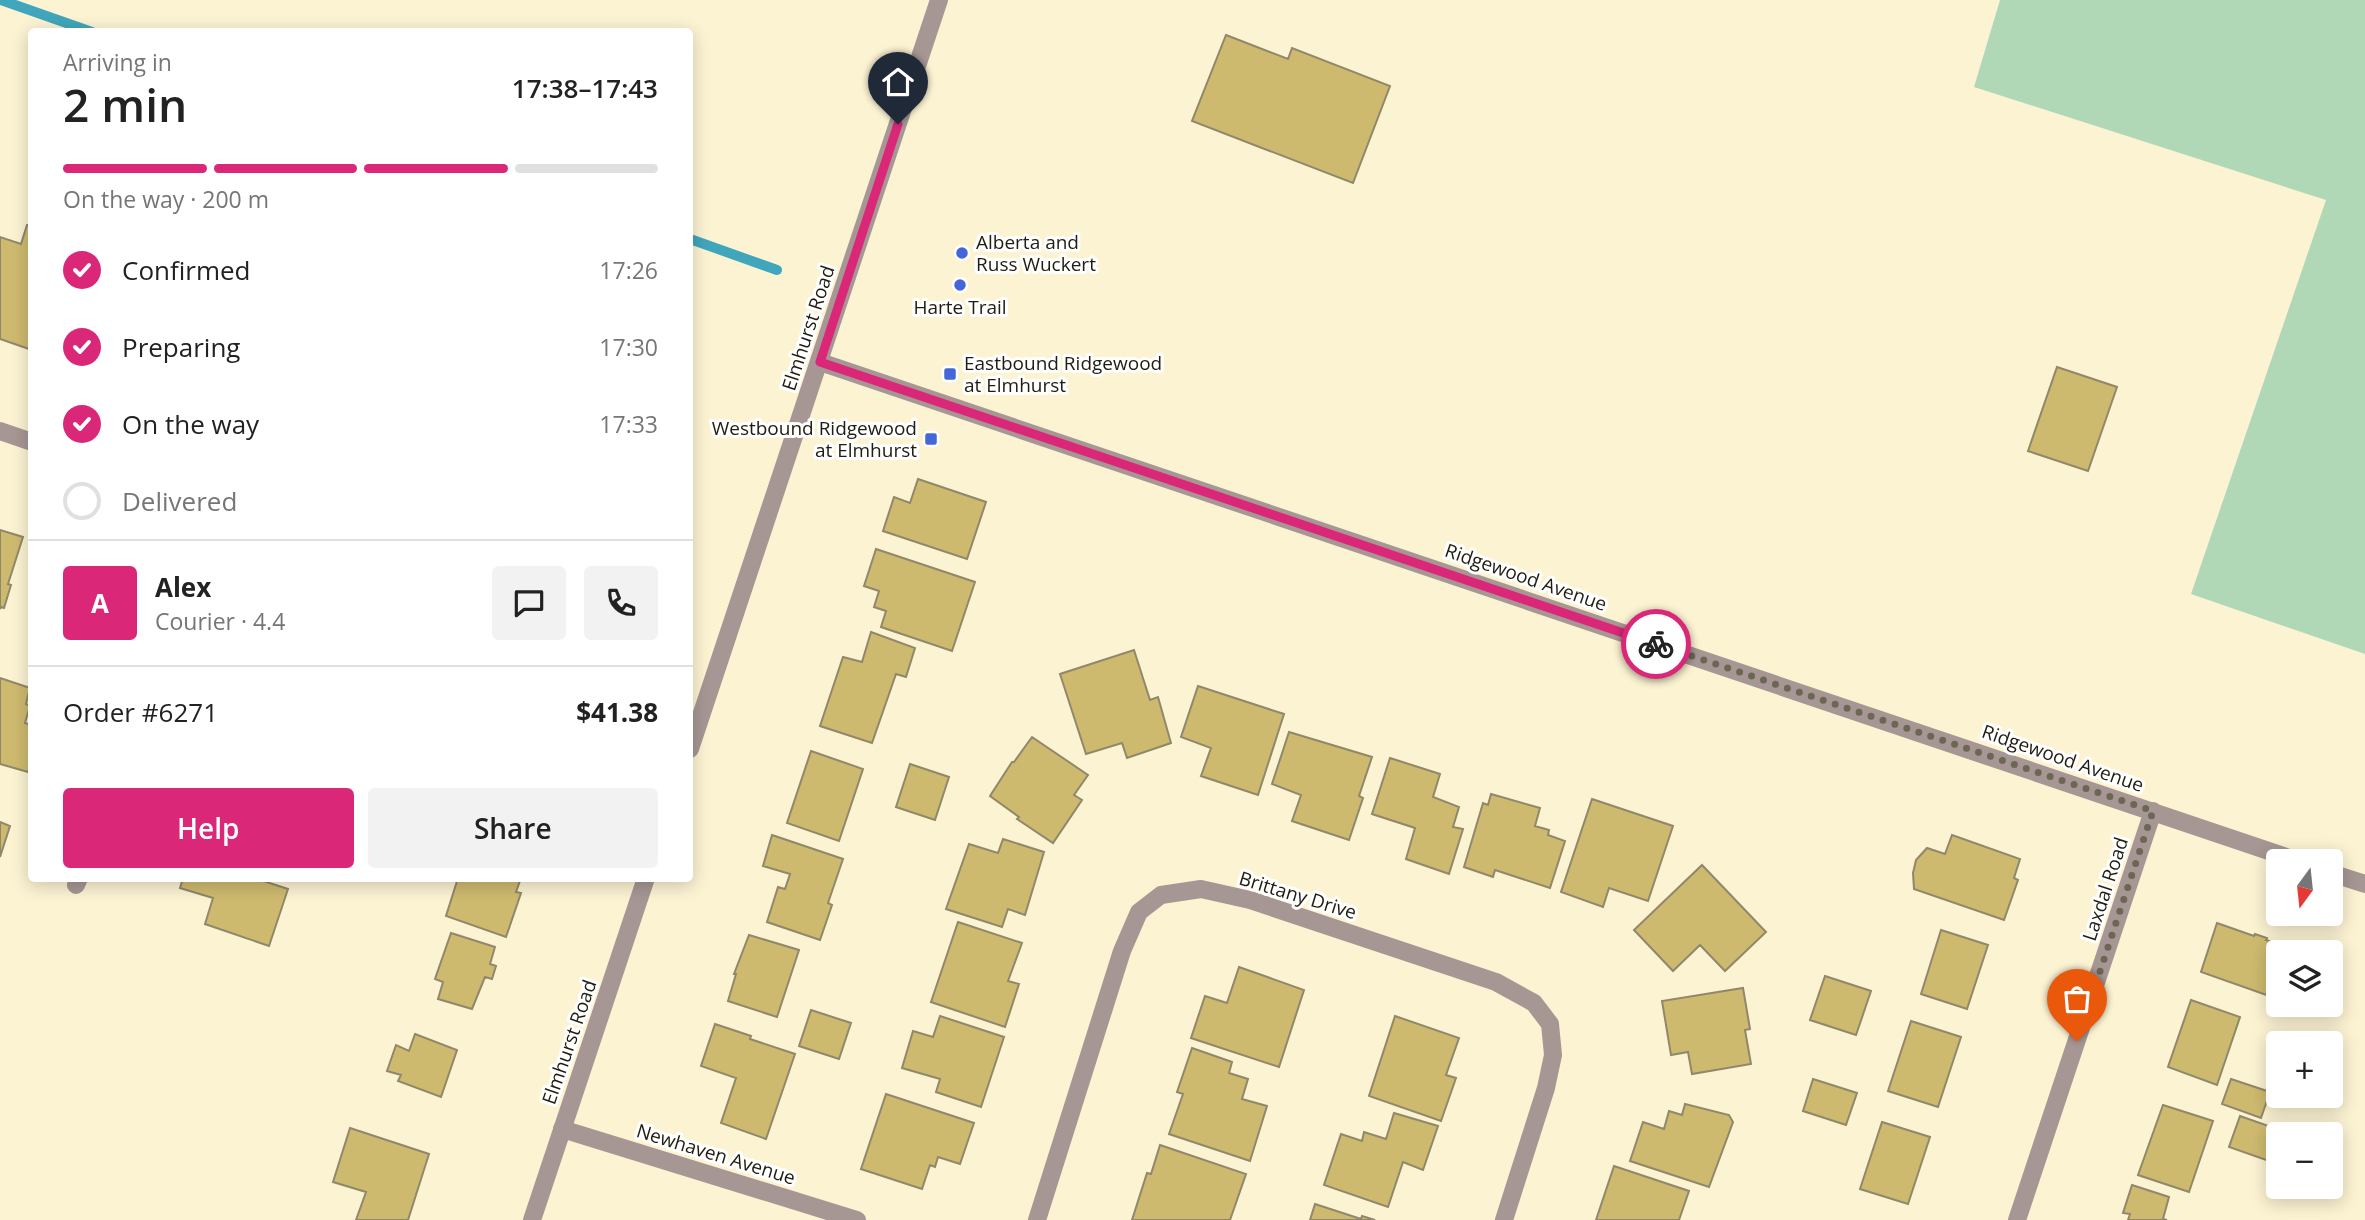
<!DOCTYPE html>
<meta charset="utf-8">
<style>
body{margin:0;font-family:"Open Sans",sans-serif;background:#f2f2f2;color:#222;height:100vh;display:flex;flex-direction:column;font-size:26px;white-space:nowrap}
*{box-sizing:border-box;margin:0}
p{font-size:23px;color:#767676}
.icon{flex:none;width:38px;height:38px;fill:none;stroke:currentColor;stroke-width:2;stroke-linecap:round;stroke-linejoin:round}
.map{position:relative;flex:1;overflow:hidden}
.drawer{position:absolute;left:28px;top:28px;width:665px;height:854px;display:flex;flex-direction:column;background:#fff;border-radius:7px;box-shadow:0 4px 18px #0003}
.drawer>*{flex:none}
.needle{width:46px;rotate:195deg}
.tools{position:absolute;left:2266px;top:849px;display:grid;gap:14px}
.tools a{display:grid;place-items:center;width:77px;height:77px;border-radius:7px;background:#fff;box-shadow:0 4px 18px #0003;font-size:35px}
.pin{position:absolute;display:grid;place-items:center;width:60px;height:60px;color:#fff;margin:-72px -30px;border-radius:50% 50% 50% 0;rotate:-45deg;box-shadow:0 0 7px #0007}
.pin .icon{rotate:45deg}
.courier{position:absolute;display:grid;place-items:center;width:70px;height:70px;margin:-35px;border:5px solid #db2777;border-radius:50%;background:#fff;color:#222;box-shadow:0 2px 9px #0007}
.headline em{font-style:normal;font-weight:600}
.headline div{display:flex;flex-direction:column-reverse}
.headline{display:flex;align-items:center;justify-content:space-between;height:119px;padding:0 35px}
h1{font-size:46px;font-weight:600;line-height:52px}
.bar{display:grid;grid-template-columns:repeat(4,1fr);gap:10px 7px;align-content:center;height:84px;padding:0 35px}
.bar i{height:9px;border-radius:5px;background:#e0e0e0}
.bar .on{background:#db2777}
.bar p{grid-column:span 4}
.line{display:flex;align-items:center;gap:18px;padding:0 35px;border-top:2px solid #e0e0e0}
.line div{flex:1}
.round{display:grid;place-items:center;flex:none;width:74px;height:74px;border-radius:7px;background:#f2f2f2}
ol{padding:0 35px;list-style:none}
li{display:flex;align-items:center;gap:21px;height:77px}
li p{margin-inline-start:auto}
li .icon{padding:7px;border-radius:50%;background:#db2777;color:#fff;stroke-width:4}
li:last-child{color:#767676}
li i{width:38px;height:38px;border:4px solid #e0e0e0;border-radius:50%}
.primary-button{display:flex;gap:14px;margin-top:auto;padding:14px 35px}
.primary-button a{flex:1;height:80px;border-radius:7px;background:#db2777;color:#fff;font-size:28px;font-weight:600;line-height:80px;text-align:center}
.primary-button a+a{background:#f2f2f2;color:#222}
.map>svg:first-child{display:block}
.green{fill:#b0d8b6}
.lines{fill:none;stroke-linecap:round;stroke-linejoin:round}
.stream{stroke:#40a6bc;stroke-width:10}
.building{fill:#ceba6f;stroke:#90886a;stroke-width:2}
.minor{stroke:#a79794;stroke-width:18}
.tertiary{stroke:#a79794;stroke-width:18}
.done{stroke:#6c6754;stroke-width:7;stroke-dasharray:0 12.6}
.route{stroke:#db2777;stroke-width:9}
.poi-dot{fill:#4366d8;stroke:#fff;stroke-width:2.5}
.labels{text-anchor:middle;stroke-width:6;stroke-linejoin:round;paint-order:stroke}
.poi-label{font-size:19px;fill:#1f1c10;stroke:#fff;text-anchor:start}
.street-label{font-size:19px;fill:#1f1c10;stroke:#fff}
</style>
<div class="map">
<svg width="2365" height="1220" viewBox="0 0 2365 1220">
<rect width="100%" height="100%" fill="#fcf3d3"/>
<path class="green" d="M2000 0H2365V654L2191 594 2326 200 1974 87Z"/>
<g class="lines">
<path class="stream" d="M1 0 92 32
M690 239 777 270"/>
</g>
<path class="building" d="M1226 35 1288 59 1292 48 1390 86 1353 183 1192 121Z
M27 225 32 226V350L0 339V237L21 244Z
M2057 367 2117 387 2088 471 2028 451Z
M918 479 986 502 967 559 883 531 894 497 910 503Z
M0 530 23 537 8 584 11 585 4 608 1 607 0 609Z
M876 549 975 582 952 651 881 627 886 611 874 607 879 591 864 586Z
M871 632 915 648 906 677 896 674 872 743 820 726 843 657 862 662Z
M1134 650 1150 700 1158 697 1171 743 1127 758 1122 743 1086 754 1060 674Z
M0 678 30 688 26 704 30 706 25 723 32 725V762L28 772 0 764Z
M1198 686 1284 714 1258 795 1201 776 1211 748 1181 737Z
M1289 732 1372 757 1359 796 1363 798 1349 840 1292 821 1301 795 1272 784Z
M1032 737 1088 775 1074 795 1082 800 1053 843 1017 819 1019 817 990 796 1012 762H1014Z
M811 751 863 769 839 841 787 823Z
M1390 758 1440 774 1433 797 1459 807 1453 827 1463 829 1449 874 1406 859 1415 828 1372 814Z
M910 764 949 777 935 820 896 807Z
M1491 794 1540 808 1535 826 1549 830 1548 835 1565 841 1550 888 1495 870 1493 877 1464 867 1483 803 1488 805Z
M1592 799 1673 826 1648 901 1609 888 1603 907 1561 892Z
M0 822 10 826 0 857Z
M772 835 843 859 828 903 832 905 820 940 767 922 778 887 785 889 790 874 763 866Z
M1952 835 2020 859 2014 878 2018 880 2004 920 1914 889 1913 873 1916 860 1927 848 1945 854Z
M1003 839 1044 852 1025 915 1008 909 1002 927 946 909 969 844 998 853Z
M1702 865 1766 932 1725 971 1700 945 1673 971 1634 930Z
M183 878H254L288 889 269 946 205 924 213 898 180 888Z
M458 878H521L516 892 521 893 506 937 446 916Z
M958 922 1022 943 1008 981 1019 984 1005 1027 931 1002Z
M2217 923 2254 936 2255 934 2267 938 2266 940 2291 948 2292 952H2278V999L2201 972Z
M1941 930 1988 945 1967 1009 1921 994Z
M451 933 495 947 490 964 496 966 492 979 485 977 472 1009 438 999 443 982 435 979Z
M749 935 799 950 777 1017 728 1001 736 974H734Z
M1239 967 1304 990 1279 1067 1191 1038 1205 996 1227 1003Z
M1825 976 1871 991 1856 1035 1810 1020Z
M1743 988 1750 1029 1745 1030 1751 1064 1692 1074 1688 1052 1671 1055 1662 1001Z
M2191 1000 2240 1017 2217 1085 2168 1067Z
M811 1010 851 1023 839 1059 799 1046Z
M940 1016 1004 1037 981 1107 936 1092 940 1079 902 1068 913 1031 933 1037Z
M1395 1016 1459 1038 1446 1075 1456 1078 1441 1121 1369 1096Z
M1911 1021 1961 1037 1938 1107 1888 1091Z
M715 1024 751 1036 750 1039 795 1054 766 1139 721 1123 736 1078 701 1066Z
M415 1034 457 1050 441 1097 398 1081 401 1075 387 1071 396 1045 409 1051Z
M1192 1048 1232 1062 1229 1073 1248 1079 1242 1099 1267 1106 1250 1161 1169 1134 1183 1094 1177 1092Z
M1813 1079 1857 1093 1846 1125 1803 1111Z
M2231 1079 2270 1092 2261 1118 2222 1104Z
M886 1094 974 1123 960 1164 938 1157 935 1167 930 1165 922 1189 861 1169Z
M1685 1104 1729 1115 1733 1122 1709 1187 1630 1161 1643 1122 1664 1129 1669 1111 1682 1115Z
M2163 1105 2213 1121 2189 1192 2138 1175Z
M1394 1113 1438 1126 1423 1170 1403 1162 1388 1207 1324 1185 1341 1134 1362 1141 1364 1132 1386 1139Z
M2240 1116 2280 1130 2269 1161 2229 1147Z
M1882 1122 1930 1137 1908 1204 1860 1189Z
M350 1128 429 1154 408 1220H356L366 1192 333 1182Z
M1160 1145 1246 1174 1230 1220H1132L1147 1173 1151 1174Z
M1614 1166 1689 1191 1679 1220H1596Z
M2132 1185 2169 1197 2163 1219 2167 1220H2128L2130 1214 2123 1213Z
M1315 1204 1361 1219 1362 1216 1375 1220H1310Z"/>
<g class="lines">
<path class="minor" d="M820 362 2298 861
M0 431 32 442
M2331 873 2365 884
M76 885 79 878
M562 1129 857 1220
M1037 1220 1122 951 1139 912 1161 895 1201 889 1250 900 1496 982 1534 1003 1550 1024 1553 1055 1546 1088 1504 1220
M2017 1220 2153 811"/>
<path class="tertiary" d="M690 749 939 0
M532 1220 646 878"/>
</g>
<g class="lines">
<path class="done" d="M1656 644 2153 811 2077 1041"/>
<path class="route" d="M898 124 820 362 1656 644"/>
</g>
<g class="poi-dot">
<circle cx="962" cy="253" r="7"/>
<circle cx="960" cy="285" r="7"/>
<rect x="943" y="367" width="14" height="14" rx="3.5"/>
<rect x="924" y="432" width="14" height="14" rx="3.5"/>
</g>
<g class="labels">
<g class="poi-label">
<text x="976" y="249">Alberta and<tspan x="976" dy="22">Russ Wuckert</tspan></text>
<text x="960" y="314" text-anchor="middle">Harte Trail</text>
<text x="964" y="370">Eastbound Ridgewood<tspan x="964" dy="22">at Elmhurst</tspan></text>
<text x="917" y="435" text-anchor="end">Westbound Ridgewood<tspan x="917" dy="22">at Elmhurst</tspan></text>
</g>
<g class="street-label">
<text transform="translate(808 328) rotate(-72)" y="7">Elmhurst Road</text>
<text transform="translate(1526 577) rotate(19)" y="7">Ridgewood Avenue</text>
<text transform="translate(2063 758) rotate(19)" y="7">Ridgewood Avenue</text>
<text transform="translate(2105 889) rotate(-72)" y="7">Laxdal Road</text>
<text transform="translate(1298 895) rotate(17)" y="7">Brittany Drive</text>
<text transform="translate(569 1042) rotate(-71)" y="7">Elmhurst Road</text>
<text transform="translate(716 1154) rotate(17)" y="7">Newhaven Avenue</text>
</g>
</g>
</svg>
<div class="tools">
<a><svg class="needle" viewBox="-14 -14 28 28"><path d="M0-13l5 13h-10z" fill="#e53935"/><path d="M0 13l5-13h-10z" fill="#767676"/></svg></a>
<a><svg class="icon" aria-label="layers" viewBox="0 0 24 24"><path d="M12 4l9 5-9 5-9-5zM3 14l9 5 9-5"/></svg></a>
<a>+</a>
<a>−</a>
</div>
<div class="pin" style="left:2077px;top:1041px;background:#ea580c"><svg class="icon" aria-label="bag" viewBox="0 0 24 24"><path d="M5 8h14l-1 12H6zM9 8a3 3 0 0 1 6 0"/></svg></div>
<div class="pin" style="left:898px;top:124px;background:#1f2937"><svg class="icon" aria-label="home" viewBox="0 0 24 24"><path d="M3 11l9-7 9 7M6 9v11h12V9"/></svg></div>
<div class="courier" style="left:1656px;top:644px"><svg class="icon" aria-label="bike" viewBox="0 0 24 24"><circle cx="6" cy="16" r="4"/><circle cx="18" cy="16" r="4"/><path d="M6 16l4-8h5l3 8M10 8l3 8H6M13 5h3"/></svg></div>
<section class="drawer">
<div class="headline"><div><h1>2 min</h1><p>Arriving in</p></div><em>17:38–17:43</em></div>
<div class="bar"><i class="on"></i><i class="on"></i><i class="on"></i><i></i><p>On the way · 200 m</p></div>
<ol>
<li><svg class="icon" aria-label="check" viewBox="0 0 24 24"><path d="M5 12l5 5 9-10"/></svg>Confirmed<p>17:26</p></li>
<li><svg class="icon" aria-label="check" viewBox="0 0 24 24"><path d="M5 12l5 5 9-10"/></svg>Preparing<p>17:30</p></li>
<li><svg class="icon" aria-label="check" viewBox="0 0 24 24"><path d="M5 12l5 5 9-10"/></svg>On the way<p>17:33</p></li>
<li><i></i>Delivered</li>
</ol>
<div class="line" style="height:126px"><b class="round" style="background:#db2777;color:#fff">A</b><div><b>Alex</b><p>Courier · 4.4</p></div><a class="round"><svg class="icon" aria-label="chat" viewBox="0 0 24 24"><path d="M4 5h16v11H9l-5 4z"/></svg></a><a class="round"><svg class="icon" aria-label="phone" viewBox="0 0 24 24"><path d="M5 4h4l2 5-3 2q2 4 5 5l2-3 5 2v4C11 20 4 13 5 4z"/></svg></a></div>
<div class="line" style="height:91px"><div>Order #6271</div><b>$41.38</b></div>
<div class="primary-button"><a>Help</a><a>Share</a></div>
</section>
</div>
